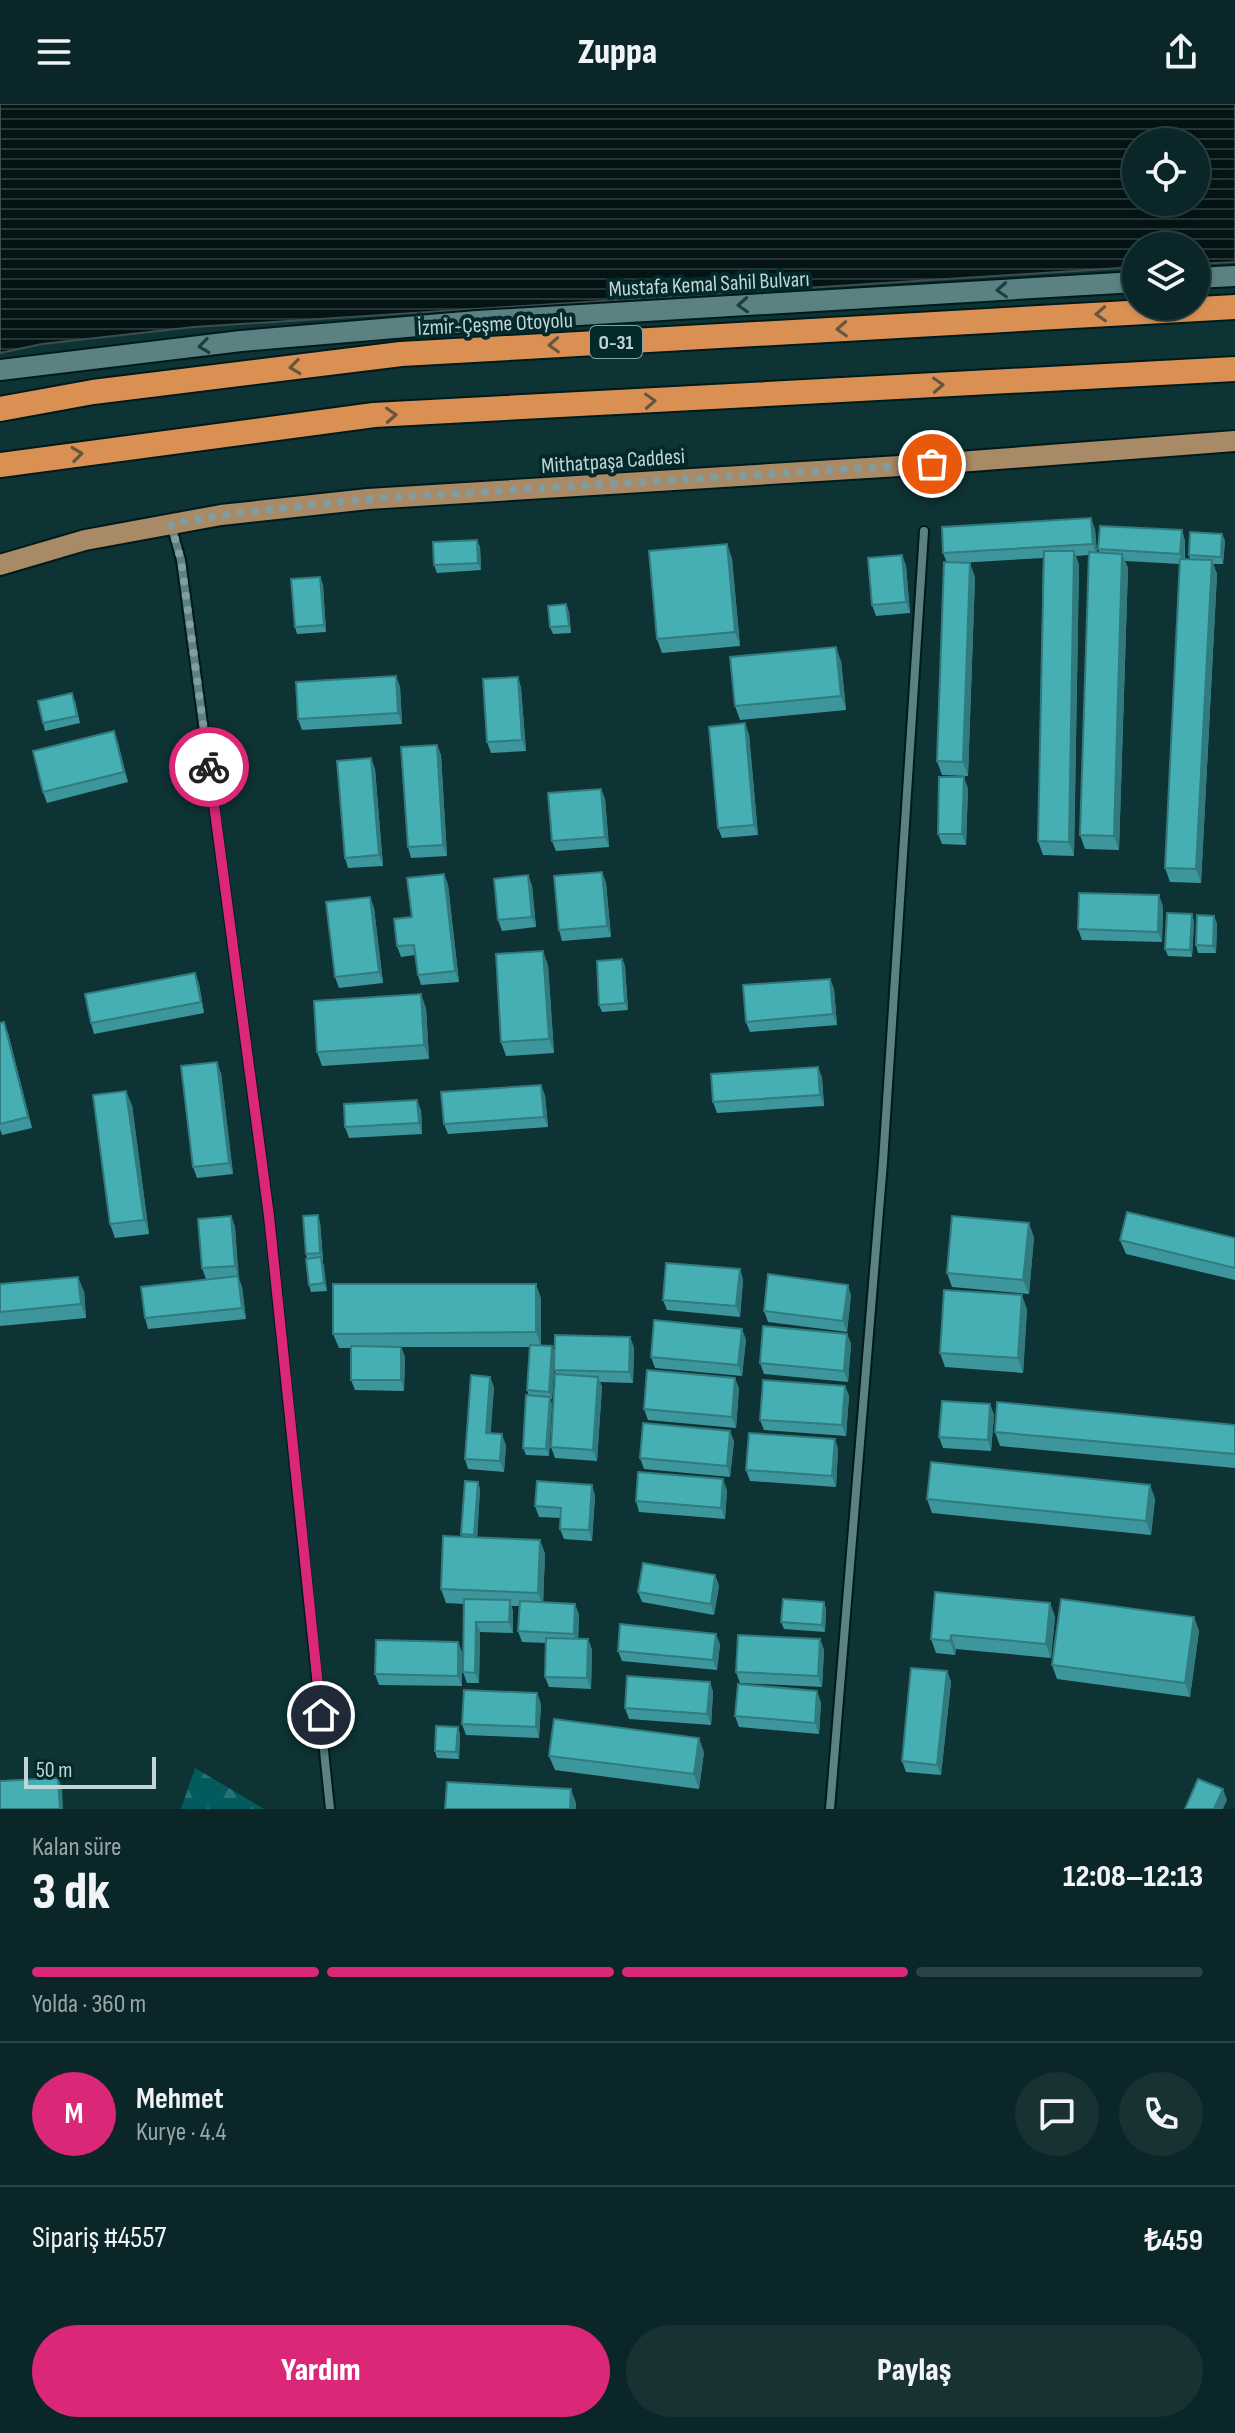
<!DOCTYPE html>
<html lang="tr">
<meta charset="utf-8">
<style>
body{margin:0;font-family:"Sofia Sans Condensed",sans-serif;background:#183234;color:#f1f3f6;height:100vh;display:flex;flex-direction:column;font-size:30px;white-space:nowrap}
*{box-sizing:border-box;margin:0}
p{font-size:26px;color:#99a5a8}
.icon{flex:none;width:44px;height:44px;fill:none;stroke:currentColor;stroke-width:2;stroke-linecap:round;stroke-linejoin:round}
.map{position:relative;height:1705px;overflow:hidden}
.side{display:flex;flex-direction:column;background:#0a2628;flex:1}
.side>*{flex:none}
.buttons{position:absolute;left:1122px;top:24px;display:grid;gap:16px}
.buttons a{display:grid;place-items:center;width:88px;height:88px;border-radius:50%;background:#0a2628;box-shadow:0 2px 6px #0004,0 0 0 2px #2a4345;font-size:40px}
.scale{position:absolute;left:24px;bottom:20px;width:132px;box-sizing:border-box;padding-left:8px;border:4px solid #c2d5d6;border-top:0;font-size:22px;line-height:28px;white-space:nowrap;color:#c2d5d6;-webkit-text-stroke:6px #03292b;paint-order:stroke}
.pin{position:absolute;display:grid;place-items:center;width:68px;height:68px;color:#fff;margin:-34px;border:4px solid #fff;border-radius:50%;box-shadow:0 2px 8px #0007}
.courier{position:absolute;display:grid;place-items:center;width:80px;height:80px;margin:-40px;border:6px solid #db2777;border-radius:50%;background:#fff;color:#222;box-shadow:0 2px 10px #0007}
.head em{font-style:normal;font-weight:800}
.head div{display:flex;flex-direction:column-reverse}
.head{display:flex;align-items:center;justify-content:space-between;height:136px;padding:0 32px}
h1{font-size:52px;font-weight:800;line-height:60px}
.bar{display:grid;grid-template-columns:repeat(4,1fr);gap:12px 8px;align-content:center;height:96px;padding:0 32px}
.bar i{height:10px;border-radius:6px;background:#2a4345}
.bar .selected{background:#db2777}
.bar p{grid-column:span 4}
.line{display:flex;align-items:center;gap:20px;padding:0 32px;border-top:2px solid #2a4345}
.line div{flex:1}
.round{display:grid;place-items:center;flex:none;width:84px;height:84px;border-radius:42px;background:#183234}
.button{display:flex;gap:16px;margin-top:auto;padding:16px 32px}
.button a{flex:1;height:92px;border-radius:48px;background:#db2777;color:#fff;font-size:32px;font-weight:800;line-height:92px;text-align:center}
.button a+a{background:#183234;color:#f1f3f6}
header{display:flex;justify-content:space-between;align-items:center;height:104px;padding:0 32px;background:#0a2628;font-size:36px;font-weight:800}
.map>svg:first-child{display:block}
.forest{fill:url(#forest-firs)}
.water{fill:url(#water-rules);stroke:#3d4e4f;stroke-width:2;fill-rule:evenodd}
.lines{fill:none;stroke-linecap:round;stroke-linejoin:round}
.service-casing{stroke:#001a1b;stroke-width:12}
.secondary-casing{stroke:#001a1b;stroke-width:24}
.primary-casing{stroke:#001a1b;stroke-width:24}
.motorway-casing{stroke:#001a1b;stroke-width:28}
.service{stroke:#5c8183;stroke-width:8}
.secondary{stroke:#5c8183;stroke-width:20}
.primary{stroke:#a88a66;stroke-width:20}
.motorway{stroke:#da9053;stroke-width:24}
.wall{fill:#3c969b}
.shaded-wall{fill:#317a7e}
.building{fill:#46afb4;stroke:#317a7e;stroke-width:2}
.oneway{stroke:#193f41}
.oneway2{stroke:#64573d}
.done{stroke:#839c9e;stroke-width:8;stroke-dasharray:0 14.4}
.route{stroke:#db2777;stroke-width:10}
.labels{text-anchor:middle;stroke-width:8;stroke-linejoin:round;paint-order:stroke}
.shield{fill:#03292b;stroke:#89a1a3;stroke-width:2}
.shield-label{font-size:20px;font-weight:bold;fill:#c2d5d6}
.street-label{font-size:22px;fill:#c2d5d6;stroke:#03292b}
</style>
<header><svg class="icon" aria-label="menu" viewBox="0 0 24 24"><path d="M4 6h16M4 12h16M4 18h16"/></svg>Zuppa<svg class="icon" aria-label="share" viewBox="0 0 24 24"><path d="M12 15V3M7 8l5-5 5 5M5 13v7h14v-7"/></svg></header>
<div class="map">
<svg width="1235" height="1705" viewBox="0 0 1235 1705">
<defs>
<pattern id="forest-firs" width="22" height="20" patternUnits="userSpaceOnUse" patternTransform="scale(2)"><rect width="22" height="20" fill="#035b5e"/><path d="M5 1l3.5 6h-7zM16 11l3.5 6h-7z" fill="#267274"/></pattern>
<pattern id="water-rules" width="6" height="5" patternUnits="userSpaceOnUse" patternTransform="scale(2)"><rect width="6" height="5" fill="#041415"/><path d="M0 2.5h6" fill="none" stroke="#273536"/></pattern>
</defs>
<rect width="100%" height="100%" fill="#0e3335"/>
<path class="forest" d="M195 1664 264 1705H181Z"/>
<path class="water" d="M0 0H1235V158L1196 160V142H1136V163L194 223 42 240 0 249ZM1136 38H1196V98H1136Z"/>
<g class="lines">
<g class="service-casing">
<path id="service" d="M171 421 181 456 269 1112 330 1705
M830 1705 883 1058 924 427"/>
</g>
<g class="secondary-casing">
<path id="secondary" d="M1196 174 1235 172
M0 266 241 237 477 217 1136 178"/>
</g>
<g class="primary-casing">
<path id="primary" d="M0 461 85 436 221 411 368 395 932 360 1235 337"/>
</g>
<g class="motorway-casing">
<path id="motorway" d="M0 305 93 288 401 250 1235 203
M0 361 374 311 1235 265"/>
</g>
<use href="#service" class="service"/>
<use href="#secondary" class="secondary"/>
<use href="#primary" class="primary"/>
<use href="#motorway" class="motorway"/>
</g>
<path class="wall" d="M1095 425 1097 449H1100L1098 445 1182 426 1185 437V455H1190L1189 451 1222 430 1225 437 1223 460H1213L1217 470 1201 779 1170 778 1165 764 1180 460 1125 457 1128 464 1119 746 1085 745 1080 731 1089 451 1076 452 1079 461 1074 752 1043 751 1038 737 1043 454 958 459 975 473 968 672 942 671 937 657 947 459 943 449Z
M477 436 480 443 481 466 437 469 434 461Z
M727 440 732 455 740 542 662 549 657 535Z
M902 451 906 462 910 509 876 512 872 501Z
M320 473 323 481 326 528 297 530 295 523Z
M566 500 569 508 571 529 553 530 550 523Z
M841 557 846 606 740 616 735 602Z
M396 572 400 583 402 620 302 626 298 615Z
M518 573 521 584 526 647 491 649 487 638Z
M75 596 80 619 45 627 43 619Z
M114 627 128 678 47 699 43 688Z
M749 630 758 731 722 734 718 724Z
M437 641 441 651 447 752 411 754 408 743Z
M371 654 375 665 383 762 348 764 345 754Z
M968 684 966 741 942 740 938 730Z
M601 685 605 695 609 743 556 747 552 737Z
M602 768 606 779 611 833 562 837 559 826Z
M444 770 448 781 459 878 421 881 418 871 415 851 401 853 397 842 412 813Z
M528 771 532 782 536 823 502 827 498 816Z
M370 793 374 804 383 879 339 884 335 873Z
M1163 802 1162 838 1082 836 1078 825Z
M1192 810 1194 818 1192 853 1168 852 1165 845Z
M1217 819 1216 849H1198L1196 841Z
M622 855 625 862 628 906 602 908 599 901Z
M548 861 554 949 506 952 501 938Z
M195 869 199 880 204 909 94 930 91 919Z
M830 875 834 885 837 921 750 928 746 918Z
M426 904 429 955 322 962 317 948Z
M0 919 8 929 32 1024 2 1031 0 1025Z
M818 963 822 974 824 1002 717 1009 713 998Z
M221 969 233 1070 197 1074 193 1063Z
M545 991 548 1023 448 1030 444 1020Z
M132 1001 149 1130 115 1134 110 1120Z
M421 1006 422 1030 349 1034 345 1023Z
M231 1112 235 1123 238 1173 242 1183 246 1215 148 1225 145 1214 206 1175 202 1164Z
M320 1118 323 1156H322L327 1187 311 1188 309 1181 307 1155 306 1150Z
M1034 1133 1029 1190 952 1183 947 1169Z
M1235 1134V1176L1126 1150 1120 1136Z
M740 1165 743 1176 740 1213 667 1206 663 1196Z
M0 1180 84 1187 86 1214 0 1222Z
M851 1191 847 1228 768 1218 764 1207Z
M541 1194V1241L552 1242 555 1249 630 1233 634 1244 633 1279 600 1278 602 1283 597 1357 555 1354 551 1343 556 1270 554 1266 555 1252 552 1295H550L552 1300 549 1352 526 1351 523 1344 529 1292 527 1286 530 1243H401L405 1253 404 1287 355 1286 351 1276V1244H339L333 1230Z
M1027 1205 1023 1269 945 1263 940 1249Z
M847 1230 851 1240 848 1278 764 1270 760 1259Z
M746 1235 742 1272 655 1264 651 1253Z
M490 1273 494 1284 490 1329 506 1341 504 1368 468 1365 465 1355Z
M735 1274 739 1285 736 1324 648 1316 644 1305Z
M845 1282 849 1292 846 1332 764 1326 760 1316Z
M990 1300 994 1311 991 1347 943 1344 939 1333Z
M1235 1321V1364L1000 1342 995 1328Z
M835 1335 838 1345 836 1383 750 1377 746 1366Z
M734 1337 730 1373 644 1365 640 1354Z
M478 1378 480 1385 477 1434 540 1436 545 1450 543 1498 575 1500 579 1511 578 1535H588L592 1546 591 1585 549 1583 545 1573 546 1539 522 1538 518 1527 519 1502H511L513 1507V1529L480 1528 479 1579H467L463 1568 464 1500 446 1499 441 1485 462 1433 461 1430Z
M1150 1381 1155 1395 1151 1431 932 1409 927 1395Z
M727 1386 725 1415 639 1408 636 1397Z
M595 1391 592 1437 564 1435 560 1425 561 1414 539 1413 535 1402Z
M715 1471 719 1482 714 1511 642 1498 638 1488Z
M824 1498 826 1505 825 1528 784 1525 781 1518Z
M1050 1499 1055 1513 1051 1554 956 1545 955 1551 936 1549 931 1535Z
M1194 1513 1199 1527 1190 1593 1057 1575 1052 1561Z
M820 1535 824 1546 822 1583 740 1579 736 1568Z
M458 1538 462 1548V1582L379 1581 375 1570Z
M720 1540 717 1566 622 1557 618 1547Z
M947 1567 951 1578 941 1671 906 1668 902 1657Z
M710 1578 713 1588 711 1621 629 1615 625 1604Z
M537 1589 541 1600 539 1634 466 1631 462 1620Z
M821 1598 819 1630 739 1623 735 1612Z
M460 1630 459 1655 437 1654 435 1647Z
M704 1648 699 1685 555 1666 549 1652Z"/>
<path class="shaded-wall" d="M1091 414 1095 425 1097 451 1093 440Z
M1182 426 1185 437 1184 461 1180 450Z
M1222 430 1225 437 1223 460 1221 453Z
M477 436 480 443 481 466 478 459Z
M727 440 732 455 740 542 735 528Z
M1074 447 1079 461 1074 752 1069 738Z
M1122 450 1128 464 1119 746 1114 732Z
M902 451 906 462 910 509 906 498Z
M1212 456 1217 470 1201 779 1196 765Z
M970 459 975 473 968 672 963 658Z
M320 473 323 481 326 528 324 521Z
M566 500 569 508 571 529 569 522Z
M836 543 841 557 846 606 841 592Z
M396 572 400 583 402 620 398 609Z
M518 573 521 584 526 647 522 636Z
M745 619 749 630 758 731 754 721Z
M114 627 118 638 128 678 124 668Z
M437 641 441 651 447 752 443 741Z
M371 654 375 665 383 762 379 751Z
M964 673 968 684 966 741 962 730Z
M601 685 605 695 609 743 605 733Z
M602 768 606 779 611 833 607 822Z
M444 770 448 781 459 878 455 867Z
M528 771 532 782 536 823 532 813Z
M1159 791 1163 802 1162 838 1158 828Z
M370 793 374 804 383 879 379 868Z
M1192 810 1194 818 1192 853 1190 846Z
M1214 812 1217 819 1216 849 1213 842Z
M543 847 548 861 554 949 549 935Z
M622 855 625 862 628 906 625 899Z
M195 869 199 880 204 909 201 898Z
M830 875 834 885 837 921 833 910Z
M421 890 426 904 429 955 424 941Z
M4 918 8 929 32 1024 28 1013Z
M217 958 221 969 233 1070 229 1059Z
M818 963 822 974 824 1002 820 991Z
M541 981 545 991 548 1023 544 1013Z
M126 987 132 1001 149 1130 144 1116Z
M417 996 421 1006 422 1030 419 1019Z
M318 1111 320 1118 323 1156 320 1149Z
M231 1112 235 1123 239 1173 235 1162Z
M1029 1119 1034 1133 1029 1190 1023 1176Z
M321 1153 324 1161 327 1187 324 1179Z
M740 1165 743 1176 740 1213 736 1202Z
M238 1172 242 1183 246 1215 242 1204Z
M78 1173 84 1187 86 1214 81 1200Z
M536 1180 541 1194V1243L536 1228Z
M848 1181 851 1191 847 1228 843 1217Z
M1022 1191 1027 1205 1023 1269 1018 1254Z
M742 1225 746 1235 742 1272 738 1261Z
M847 1230 851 1240 848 1278 844 1267Z
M630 1233 634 1244 633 1279 629 1268Z
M552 1242 555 1249 552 1295 549 1288Z
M401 1243 405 1253 404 1287 401 1276Z
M490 1273 494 1284 490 1340 486 1329Z
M598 1273 602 1283 597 1357 593 1346Z
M735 1274 739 1285 736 1324 732 1313Z
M845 1282 849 1292 846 1332 842 1321Z
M550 1293 552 1300 549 1352 546 1345Z
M990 1300 994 1311 991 1347 988 1336Z
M730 1327 734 1337 730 1373 727 1362Z
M502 1330 506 1341 504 1368 500 1357Z
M835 1335 838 1345 836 1383 832 1372Z
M723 1375 727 1386 725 1415 721 1404Z
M478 1378 480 1385 477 1438 474 1431Z
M592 1381 595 1391 592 1437 589 1426Z
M1150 1381 1155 1395 1151 1431 1146 1417Z
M540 1436 545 1450 543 1503 538 1489Z
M715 1471 719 1482 714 1511 711 1500Z
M510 1496 513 1507V1529L509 1518Z
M824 1498 826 1505 825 1528 822 1521Z
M1050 1499 1055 1513 1051 1554 1046 1540Z
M575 1500 579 1511 578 1541 574 1530Z
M1194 1513 1199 1527 1190 1593 1185 1579Z
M476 1518 480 1528 479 1579 475 1569Z
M716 1530 720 1540 717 1566 713 1556Z
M951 1531 956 1545 955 1551 950 1537Z
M588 1535 592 1546 591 1585 587 1574Z
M820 1535 824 1546 822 1583 818 1572Z
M458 1538 462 1548V1582L458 1572Z
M947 1567 951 1578 941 1671 937 1661Z
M710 1578 713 1588 711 1621 707 1610Z
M817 1587 821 1598 819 1630 815 1619Z
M537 1589 541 1600 539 1634 536 1623Z
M458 1623 460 1630 459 1655 456 1648Z
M699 1634 704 1648 699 1685 694 1670Z
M58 1674 62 1684 63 1705H60Z
M571 1685 576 1699V1705H570Z
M1223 1685 1227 1696 1223 1705H1214Z"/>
<path class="building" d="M1091 414 1093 440 943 449 942 423Z
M1100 422 1182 426 1180 450 1098 445Z
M1190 428 1222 430 1221 453 1189 451Z
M477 436 478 459 434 461 433 438Z
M727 440 735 528 657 535 649 447Z
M1044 447H1074L1069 738 1038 737Z
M1089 448 1122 450 1114 732 1080 731Z
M902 451 906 498 872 501 868 454Z
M1180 455 1212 456 1196 765 1165 764Z
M944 458 970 459 963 658 937 657Z
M320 473 324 521 295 523 291 475Z
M566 500 569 522 550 523 548 502Z
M836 543 841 592 735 602 730 553Z
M396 572 398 609 298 615 296 578Z
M518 573 522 636 487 638 483 575Z
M72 589 77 612 43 619 38 597Z
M745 619 754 721 718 724 709 623Z
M114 627 124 668 43 688 33 647Z
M437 641 443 741 408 743 401 643Z
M371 654 379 751 345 754 337 657Z
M939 673H964L962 730H938Z
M601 685 605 733 552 737 548 689Z
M602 768 607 822 559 826 554 772Z
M444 770 455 867 418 871 414 841 397 842 394 815 412 813 407 774Z
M528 771 532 813 498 816 494 775Z
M1079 789 1159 791 1158 828 1078 825Z
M370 793 379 868 335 873 326 798Z
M1167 809 1192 810 1190 846 1165 845Z
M1197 811 1214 812 1213 842 1196 841Z
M543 847 549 935 501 938 496 850Z
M622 855 625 899 599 901 597 857Z
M195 869 201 898 91 919 85 890Z
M830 875 833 910 746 918 743 881Z
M421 890 424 941 317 948 314 897Z
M4 918 28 1013 0 1020V919Z
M217 958 229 1059 193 1063 181 962Z
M818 963 820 991 713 998 711 970Z
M541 981 544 1013 444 1020 441 988Z
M126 987 144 1116 110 1120 93 991Z
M417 996 419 1019 345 1023 344 1000Z
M1127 1108 1235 1134V1164L1120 1136Z
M318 1111 320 1149 306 1150 303 1112Z
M231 1112 235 1162 202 1164 198 1115Z
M952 1112 1029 1119 1023 1176 947 1169Z
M321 1153 324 1179 309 1181 306 1155Z
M666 1159 740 1165 736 1202 663 1196Z
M768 1170 848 1181 843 1217 764 1207Z
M238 1172 242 1204 145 1214 141 1183Z
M78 1173 81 1200 0 1208V1180Z
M333 1180H536V1228L333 1230Z
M944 1186 1022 1191 1018 1254 940 1249Z
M654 1216 742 1225 738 1261 651 1253Z
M763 1222 847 1230 844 1267 760 1259Z
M555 1231 630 1233 629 1268 554 1266Z
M530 1241 552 1242 549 1288 527 1286Z
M351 1242 401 1243V1276H351Z
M647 1266 735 1274 732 1313 644 1305Z
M555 1270 598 1273 593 1346 551 1343Z
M471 1271 490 1273 486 1329 502 1330 500 1357 465 1355Z
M763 1276 845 1282 842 1321 760 1316Z
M526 1291 550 1293 546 1345 523 1344Z
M942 1297 990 1300 988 1336 939 1333Z
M997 1298 1235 1321V1350L995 1328Z
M643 1319 730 1327 727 1362 640 1354Z
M749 1329 835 1335 832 1372 746 1366Z
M931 1358 1150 1381 1146 1417 927 1395Z
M638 1368 723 1375 721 1404 636 1397Z
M465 1377 478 1378 474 1431 461 1430Z
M537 1377 592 1381 589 1426 560 1425 561 1404 535 1402Z
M443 1432 540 1436 538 1489 441 1485Z
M643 1459 715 1471 711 1500 638 1488Z
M935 1488 1050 1499 1046 1540 951 1531 950 1537 931 1535Z
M464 1495 510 1496 509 1518H476L475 1569 463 1568Z
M783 1495 824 1498 822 1521 781 1518Z
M1061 1495 1194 1513 1185 1579 1052 1561Z
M520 1497 575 1500 574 1530 518 1527Z
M620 1520 716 1530 713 1556 618 1547Z
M738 1531 820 1535 818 1572 736 1568Z
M546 1534 588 1535 587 1574 545 1573Z
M376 1536 458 1538V1572L375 1570Z
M911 1564 947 1567 937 1661 902 1657Z
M627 1572 710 1578 707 1610 625 1604Z
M738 1580 817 1587 815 1619 735 1612Z
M464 1586 537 1589 536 1623 462 1620Z
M554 1615 699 1634 694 1670 549 1652Z
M436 1622 458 1623 456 1648 435 1647Z
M58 1674 60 1705H0V1677Z
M1198 1675 1223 1685 1214 1705H1185Z
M447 1678 571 1685 570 1705H445Z"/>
<defs><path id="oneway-chevron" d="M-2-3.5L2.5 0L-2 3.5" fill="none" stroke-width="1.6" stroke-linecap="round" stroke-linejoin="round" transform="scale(2)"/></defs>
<g class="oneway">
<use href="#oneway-chevron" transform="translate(1002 186) rotate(177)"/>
<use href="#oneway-chevron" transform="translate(743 201) rotate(177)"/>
<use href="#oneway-chevron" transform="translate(204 242) rotate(173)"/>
</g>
<g class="oneway2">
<use href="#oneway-chevron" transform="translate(1101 210) rotate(177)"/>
<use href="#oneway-chevron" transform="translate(842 225) rotate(177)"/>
<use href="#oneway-chevron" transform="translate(554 241) rotate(177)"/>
<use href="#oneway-chevron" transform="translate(295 263) rotate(173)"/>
<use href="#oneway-chevron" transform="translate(938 281) rotate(-3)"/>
<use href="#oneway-chevron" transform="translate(650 297) rotate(-3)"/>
<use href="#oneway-chevron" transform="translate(391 311) rotate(-3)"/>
<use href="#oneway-chevron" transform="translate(77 350) rotate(-7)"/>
</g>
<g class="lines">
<path class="done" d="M209 663 181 456 171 420 221 411 368 395 932 360"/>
<path class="route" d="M209 663 269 1112 321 1611"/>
</g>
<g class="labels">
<rect class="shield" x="590" y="222" width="52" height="32" rx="6"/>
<g class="shield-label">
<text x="616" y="245">O-31</text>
</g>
<g class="street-label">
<text transform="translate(709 179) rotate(-3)" y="8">Mustafa Kemal Sahil Bulvarı</text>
<text transform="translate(495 219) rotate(-3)" y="8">İzmir-Çeşme Otoyolu</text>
<text transform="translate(613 356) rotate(-4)" y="8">Mithatpaşa Caddesi</text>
</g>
</g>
</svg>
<div class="buttons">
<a><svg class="icon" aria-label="locate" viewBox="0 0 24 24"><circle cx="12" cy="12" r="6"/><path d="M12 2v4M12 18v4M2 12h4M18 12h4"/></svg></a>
<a><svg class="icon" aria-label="layers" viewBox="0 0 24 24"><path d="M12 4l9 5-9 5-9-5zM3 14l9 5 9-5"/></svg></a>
</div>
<div class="scale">50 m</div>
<div class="pin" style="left:932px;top:360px;background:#ea580c"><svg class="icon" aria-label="bag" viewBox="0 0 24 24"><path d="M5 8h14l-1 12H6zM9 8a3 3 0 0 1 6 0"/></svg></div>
<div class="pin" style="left:321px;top:1611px;background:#1f2937"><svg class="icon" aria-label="home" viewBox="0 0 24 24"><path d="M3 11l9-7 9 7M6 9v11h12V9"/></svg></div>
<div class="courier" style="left:209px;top:663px"><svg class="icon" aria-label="bike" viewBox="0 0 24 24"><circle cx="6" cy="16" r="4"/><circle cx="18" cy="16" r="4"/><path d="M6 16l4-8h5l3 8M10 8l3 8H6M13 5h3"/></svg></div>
</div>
<section class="side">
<div class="head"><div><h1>3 dk</h1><p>Kalan süre</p></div><em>12:08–12:13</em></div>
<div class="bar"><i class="selected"></i><i class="selected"></i><i class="selected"></i><i></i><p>Yolda · 360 m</p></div>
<div class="line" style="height:144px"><b class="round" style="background:#db2777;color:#fff">M</b><div><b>Mehmet</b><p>Kurye · 4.4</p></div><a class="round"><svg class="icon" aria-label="chat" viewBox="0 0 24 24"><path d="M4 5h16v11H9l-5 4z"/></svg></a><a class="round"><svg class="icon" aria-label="phone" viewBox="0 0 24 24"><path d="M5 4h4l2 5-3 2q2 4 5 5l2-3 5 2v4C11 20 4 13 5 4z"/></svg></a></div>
<div class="line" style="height:104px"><div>Sipariş #4557</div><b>₺459</b></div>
<div class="button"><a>Yardım</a><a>Paylaş</a></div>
</section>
